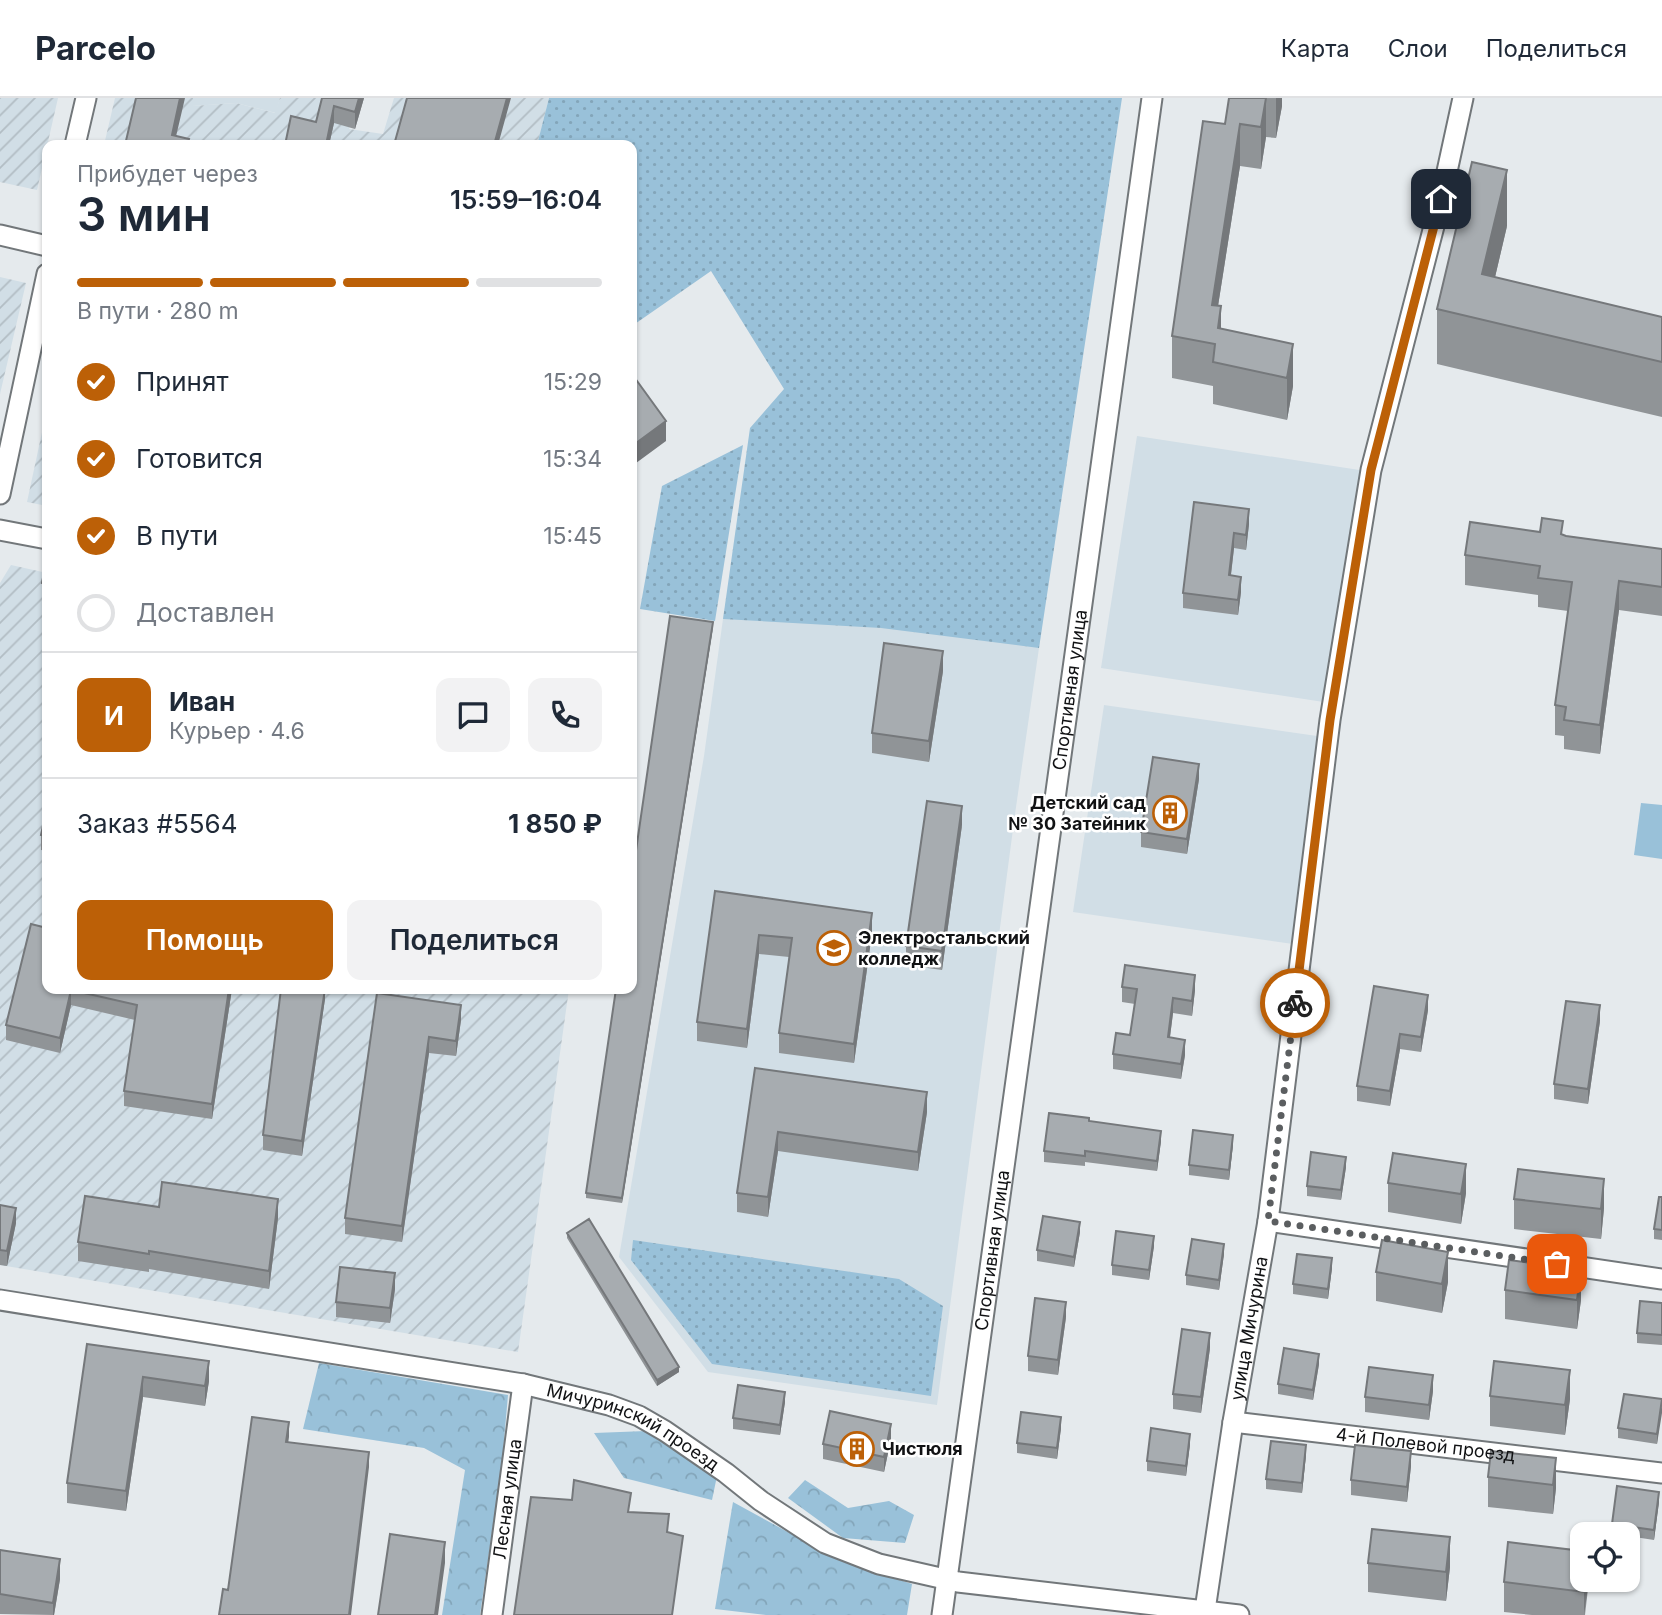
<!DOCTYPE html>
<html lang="ru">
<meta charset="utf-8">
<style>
body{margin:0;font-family:Inter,sans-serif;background:#f2f2f3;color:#1f2937;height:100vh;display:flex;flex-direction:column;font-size:26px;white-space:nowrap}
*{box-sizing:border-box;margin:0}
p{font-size:23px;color:#747a83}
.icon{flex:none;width:38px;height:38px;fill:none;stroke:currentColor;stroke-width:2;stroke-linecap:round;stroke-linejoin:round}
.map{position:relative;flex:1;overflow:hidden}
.details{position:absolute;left:42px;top:42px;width:595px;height:854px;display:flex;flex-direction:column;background:#fff;border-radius:14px;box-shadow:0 2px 5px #0004}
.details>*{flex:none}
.controls{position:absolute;left:1570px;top:1424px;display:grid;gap:14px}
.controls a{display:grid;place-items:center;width:70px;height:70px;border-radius:14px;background:#fff;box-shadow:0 2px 5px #0004;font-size:35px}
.pin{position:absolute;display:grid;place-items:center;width:60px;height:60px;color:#fff;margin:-30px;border-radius:14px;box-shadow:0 4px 10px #0006}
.courier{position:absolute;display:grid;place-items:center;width:70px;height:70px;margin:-35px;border:5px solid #bc6007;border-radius:50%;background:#fff;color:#222;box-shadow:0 2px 9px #0007}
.head em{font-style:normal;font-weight:600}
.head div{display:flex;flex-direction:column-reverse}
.head{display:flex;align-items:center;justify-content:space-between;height:119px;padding:0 35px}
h1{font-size:46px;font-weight:600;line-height:52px}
.bar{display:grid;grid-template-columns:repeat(4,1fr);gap:10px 7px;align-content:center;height:84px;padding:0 35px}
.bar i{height:9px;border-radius:5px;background:#e0e1e3}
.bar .selected{background:#bc6007}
.bar p{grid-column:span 4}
.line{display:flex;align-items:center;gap:18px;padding:0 35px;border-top:2px solid #e0e1e3}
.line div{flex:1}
.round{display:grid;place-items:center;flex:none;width:74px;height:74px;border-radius:14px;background:#f2f2f3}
ol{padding:0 35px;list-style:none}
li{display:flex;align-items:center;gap:21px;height:77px}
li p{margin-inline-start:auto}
li .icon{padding:7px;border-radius:50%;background:#bc6007;color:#fff;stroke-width:4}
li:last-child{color:#747a83}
li i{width:38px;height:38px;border:4px solid #e0e1e3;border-radius:50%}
.action{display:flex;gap:14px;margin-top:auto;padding:14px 35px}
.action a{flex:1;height:80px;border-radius:14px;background:#bc6007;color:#fff;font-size:28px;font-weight:600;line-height:80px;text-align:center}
.action a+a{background:#f2f2f3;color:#1f2937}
header{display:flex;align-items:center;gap:42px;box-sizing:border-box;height:98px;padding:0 35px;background:#fff;border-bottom:2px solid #e0e1e3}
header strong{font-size:33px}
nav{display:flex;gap:38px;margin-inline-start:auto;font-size:24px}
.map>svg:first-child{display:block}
.built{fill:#d1dee6}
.industrial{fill:url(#industrial-furrows)}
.grass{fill:url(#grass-dots)}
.forest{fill:url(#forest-crowns)}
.garden{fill:#99c1d9}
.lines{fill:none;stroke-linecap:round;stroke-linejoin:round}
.minor-casing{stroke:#72777a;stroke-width:23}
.minor{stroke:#fff;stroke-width:19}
.wall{fill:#909497}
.shaded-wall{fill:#75787b}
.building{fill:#a7acb0;stroke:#75787b;stroke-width:2}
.done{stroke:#5b5e60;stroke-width:7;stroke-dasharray:0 12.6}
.route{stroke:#bc6007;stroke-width:9}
.labels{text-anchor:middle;stroke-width:5;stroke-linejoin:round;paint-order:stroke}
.street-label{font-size:18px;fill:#111214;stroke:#fff}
.poi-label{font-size:18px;font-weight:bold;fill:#111214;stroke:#fff;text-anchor:start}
</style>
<header>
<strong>Parcelo</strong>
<nav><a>Карта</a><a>Слои</a><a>Поделиться</a></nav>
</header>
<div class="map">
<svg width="1662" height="1517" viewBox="0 0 1662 1517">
<defs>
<pattern id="industrial-furrows" width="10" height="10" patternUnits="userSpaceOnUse" patternTransform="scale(1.75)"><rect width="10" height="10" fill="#d1dee6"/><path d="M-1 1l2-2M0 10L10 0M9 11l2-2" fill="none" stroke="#b2bdc4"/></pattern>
<pattern id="grass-dots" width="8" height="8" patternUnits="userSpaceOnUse" patternTransform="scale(1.75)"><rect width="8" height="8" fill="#99c1d9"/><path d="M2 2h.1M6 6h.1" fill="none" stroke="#83a5b9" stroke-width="1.8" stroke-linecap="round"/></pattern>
<pattern id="forest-crowns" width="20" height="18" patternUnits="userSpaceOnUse" patternTransform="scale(1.75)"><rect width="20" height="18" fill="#99c1d9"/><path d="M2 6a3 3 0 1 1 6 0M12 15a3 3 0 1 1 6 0" fill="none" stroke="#83a5b9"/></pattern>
</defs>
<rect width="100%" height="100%" fill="#e5eaed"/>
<path class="built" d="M193 0H280L276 15 236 5 193 8Z
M1137 338 1366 373 1330 605 1101 570Z
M755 339 1060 388 1039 550 1015 716 937 1307 708 1274 619 1159 704 658 723 521Z
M1104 607 1324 639 1293 846 1073 814Z"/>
<path class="industrial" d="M0 0H58L37 92 0 84Z
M115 0H193V8L236 5 275 15 280 0H358L349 31 383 36 394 0H549L537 47H104Z
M0 179 26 185 0 296Z
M47 311V408L27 404Z
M11 467 47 475V891H569L518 1254 0 1167V485Z"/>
<path class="grass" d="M549 0H1122L1039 550 881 530 723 521 750 330 784 291 711 173 632 228V47H537Z
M743 347 715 523 640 511 662 388Z
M633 1142 899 1181 943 1208 931 1298 712 1266 631 1162Z"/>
<path class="forest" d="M319 1265 508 1297 502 1365 480 1517H442L465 1372 424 1350 303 1331Z
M646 1333 717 1378 712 1402 624 1380 594 1335Z
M805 1382 848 1410 889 1403 914 1417 905 1445 843 1440 788 1400Z
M733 1404 837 1461 912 1486 907 1517H766L715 1511Z"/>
<path class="garden" d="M1641 705 1662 707V761L1634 757Z"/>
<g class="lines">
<g class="minor-casing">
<g id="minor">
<path d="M75 47 86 0"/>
<path d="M0 137 47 148"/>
<path d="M0 396 47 176"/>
<path d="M0 432 47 441"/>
<path d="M1268 1123 1662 1181"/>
<path id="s1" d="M0 1202 523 1286 609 1307 639 1318 665 1333 726 1375 761 1403 825 1445 879 1466 958 1484 1239 1517"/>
<path id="s2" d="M1233 1324 1662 1375"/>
<path id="s3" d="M1205 1512 1233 1324 1268 1123 1330 622 1371 372 1441 101 1463 0"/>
<path id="s4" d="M492 1517 523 1286"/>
<path id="s5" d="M942 1517 1152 0"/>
</g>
</g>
<use href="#minor" class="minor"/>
</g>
<path class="wall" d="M322 0H364L355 31 334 25 329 47H285L316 24Z
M1229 0H1282V8L1276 40 1266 39 1261 71 1240 68 1218 208 1221 231 1293 246V288L1287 322 1213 306V288L1172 280V238L1225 26Z
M1507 128 1495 179 1662 219V319L1437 266V211Z
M1194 404 1249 426 1246 452 1234 450 1231 477 1241 494 1238 517 1183 510V495Z
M1540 434 1662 451V518L1619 512 1600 656 1564 651V638L1555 637V607L1568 513 1538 509V497L1465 487V457Z
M47 470V491L42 490V485Z
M713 529 622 1105 586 1100V1095Z
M943 573 929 664 872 655V635Z
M1199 681 1187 756 1141 749V734Z
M47 710V753L41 752V737Z
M962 727 942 872 906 867V848Z
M715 793 872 835 854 965 779 955V935L789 859 759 856 747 950 697 943V924Z
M1374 888 1428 912 1421 954 1400 951 1390 1008 1357 1003V988Z
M1122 889 1195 892 1192 918 1173 915 1170 939 1185 957 1181 981 1113 971V956L1130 937 1135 906 1122 904Z
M47 891H232L212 1021 124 1008V993L135 922 71 907 60 955 6 942V927Z
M325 891V901L302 1058 263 1052V1037Z
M377 895 461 922 456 958 429 955 402 1144 345 1136V1120Z
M1600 923 1588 1006 1554 1001V986Z
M755 970 927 1014 918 1073 778 1053 768 1119 737 1114V1095Z
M1089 1023 1161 1043 1157 1073 1085 1064V1068L1044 1064V1053Z
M1233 1047 1229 1082 1189 1077V1067Z
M1346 1069 1341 1102 1307 1098V1088Z
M1388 1085 1466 1095 1461 1126 1388 1114Z
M1662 1099V1142L1654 1141V1131Z
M1514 1101 1604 1110 1601 1141 1514 1131Z
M0 1107 16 1125 7 1168 0 1167Z
M159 1109 278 1120 269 1191 149 1171V1174L78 1163V1144Z
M1080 1134 1074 1169 1037 1163V1152Z
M567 1135 679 1274 657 1288 567 1140Z
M1154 1148 1149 1182 1112 1177V1167Z
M1224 1156 1219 1192 1186 1187V1177Z
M1332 1170 1328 1201 1293 1196V1186Z
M1376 1174 1448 1184 1442 1215 1376 1203Z
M395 1191 390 1225 336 1219V1204Z
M1505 1192 1581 1202 1577 1231 1505 1221Z
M1662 1205V1247L1637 1245V1235Z
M1066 1219 1058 1277 1028 1273V1258Z
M87 1246 209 1283 205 1308 143 1299 126 1413 67 1405V1385Z
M1210 1250 1201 1315 1173 1311V1296Z
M1319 1266 1313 1302 1278 1296V1286Z
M1433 1293 1429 1322 1365 1314V1299Z
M1490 1298 1570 1301 1565 1337 1490 1328Z
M1662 1301 1657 1346 1618 1340V1330Z
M785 1304 780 1337 733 1331V1320Z
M1061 1330 1057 1361 1017 1355V1345Z
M891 1341 884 1374 823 1361V1346Z
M1190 1346 1186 1378 1147 1373V1363Z
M1306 1357 1302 1395 1266 1391V1381Z
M1556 1360V1390L1553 1416 1488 1409V1379Z
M1411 1368 1407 1404 1351 1397V1382Z
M1659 1404 1654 1442 1628 1438V1437L1612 1436V1426Z
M0 1452 60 1481 54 1517 0 1516Z
M1368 1465 1450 1469 1446 1503 1368 1494Z
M1589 1482 1585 1517H1532L1504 1514V1484Z"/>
<path class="shaded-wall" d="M180 0H185L174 47 172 37Z
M359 0H364L355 31V14Z
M507 0H511L498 47H494Z
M1266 0V39L1261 71V29Z
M1276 0H1282V8L1276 40Z
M334 8V25L329 47H326Z
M1240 26V68L1212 246V207Z
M1507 72V128L1485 222 1482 176Z
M1221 208V250L1218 230Z
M1293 246V288L1287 322V280Z
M666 323V343L632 368V348Z
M1249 411V426L1246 452V437Z
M1234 435V450L1229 492V477Z
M1241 479V494L1238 517V502Z
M1619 483V512L1600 656V627Z
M713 524V529L622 1105V1100Z
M943 553V573L929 664V643Z
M1199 666V681L1187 756V741Z
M962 708V727L942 872V853Z
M872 815V835L854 965V946Z
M759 837V856L747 950V931Z
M1195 877V892L1192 918V903Z
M229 891H232L212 1021V1006Z
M325 891V901L302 1058V1043Z
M71 892V907L60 955V940Z
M1428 897V912L1421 954V939Z
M1173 900V915L1168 954V939Z
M461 907V922L456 958V943Z
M1600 907V923L1588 1006V991Z
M1400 936V951L1390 1008V993Z
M429 939V955L402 1144V1128Z
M1185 942V957L1181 981V966Z
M927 994V1014L918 1073V1054Z
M1161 1033V1043L1157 1073V1063Z
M778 1034V1053L768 1119V1099Z
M1233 1037V1047L1229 1082V1072Z
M1346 1059V1069L1341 1102V1092Z
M1466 1066V1095L1461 1126V1096Z
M1604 1081V1110L1601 1141V1111Z
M278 1101V1120L269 1191V1173Z
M16 1110V1125L7 1168V1153Z
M1080 1124V1134L1074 1169V1159Z
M1154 1138V1148L1149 1182V1172Z
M1224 1146V1156L1219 1192V1182Z
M1448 1154V1184L1442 1215V1186Z
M1332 1160V1170L1328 1201V1191Z
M1581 1172V1202L1577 1231V1202Z
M395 1175V1191L390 1225V1210Z
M1066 1204V1219L1058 1277V1262Z
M1210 1235V1250L1201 1315V1299Z
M1319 1256V1266L1313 1302V1292Z
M209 1263V1283L205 1308V1288Z
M679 1269V1274L657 1288V1282Z
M1570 1272V1301L1565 1337V1307Z
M1433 1277V1293L1429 1322V1307Z
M143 1279V1299L126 1413V1393Z
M785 1294V1304L780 1337V1327Z
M1662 1305V1315L1657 1346V1336Z
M1061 1319V1330L1057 1361V1350Z
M289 1324V1339L286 1359V1344Z
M891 1326V1341L884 1374V1359Z
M1190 1336V1346L1186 1378V1368Z
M1306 1347V1357L1302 1395V1385Z
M1411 1353V1368L1407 1404V1389Z
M369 1354V1369L351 1517H349Z
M1556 1360V1390L1553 1416V1387Z
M1659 1394V1404L1654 1442V1432Z
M1450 1439V1469L1446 1503V1474Z
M445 1444V1465L438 1517H435Z
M60 1461V1481L54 1517H53V1505Z
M1585 1482H1589L1584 1517V1494Z"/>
<path class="building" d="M136 0H180L172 37 189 41 187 47H125Z
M322 0H359L355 14 334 8 326 47H285L291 18 316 24Z
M407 0H507L494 47H394Z
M1229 0H1266L1261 29 1240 26 1212 207 1221 208 1218 230 1293 246 1287 280 1213 264 1215 246 1172 238 1203 23 1225 26Z
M1472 64 1507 72 1482 176 1662 219V264L1437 211Z
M632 276 666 323 632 348Z
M1194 404 1249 411 1246 437 1234 435 1229 477 1241 479 1238 502 1183 495Z
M1542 420 1563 423 1561 436 1566 438 1662 451V489L1619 483 1600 627 1564 622 1566 609 1555 607 1572 484 1538 480 1540 468 1465 457 1470 424 1540 434Z
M45 469 47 470V486L42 485Z
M670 518 713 524 622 1100 586 1095 616 891H632V780Z
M884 545 943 553 929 643 872 635Z
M1153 659 1199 666 1187 741 1141 734Z
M927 703 962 708 942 853 906 848Z
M47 710V738L41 737Z
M715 793 872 815 854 946 779 935 792 840 759 837 747 931 697 924Z
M31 826 47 830V891H229L212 1006 124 993 137 907 71 892 60 940 6 927Z
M1125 867 1195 877 1192 903 1173 900 1168 939 1185 942 1181 966 1113 956 1116 935 1130 937 1137 891 1122 889Z
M1374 888 1428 897 1421 939 1400 936 1390 993 1357 988Z
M281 891H325L302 1043 263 1037Z
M377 895 461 907 456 943 429 939 402 1128 345 1120Z
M1566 903 1600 907 1588 991 1554 986Z
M755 970 927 994 918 1054 778 1034 768 1099 737 1095Z
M1049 1015 1089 1020V1023L1161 1033 1157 1063 1085 1053V1058L1044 1053Z
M1193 1032 1233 1037 1229 1072 1189 1067Z
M1311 1054 1346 1059 1341 1092 1307 1088Z
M1393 1055 1466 1066 1461 1096 1388 1085Z
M1518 1071 1604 1081 1601 1111 1514 1101Z
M162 1084 278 1101 269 1173 149 1153V1156L78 1144 85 1098 159 1109Z
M1659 1099H1662V1132L1654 1131Z
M0 1107 16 1110 7 1153 0 1152Z
M1043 1118 1080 1124 1074 1159 1037 1152Z
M589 1121 679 1269 657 1282 567 1135Z
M1116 1133 1154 1138 1149 1172 1112 1167Z
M1192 1141 1224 1146 1219 1182 1186 1177Z
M1382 1142 1448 1154 1442 1186 1376 1174Z
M1297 1156 1332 1160 1328 1191 1293 1186Z
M1509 1162 1581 1172 1577 1202 1505 1192Z
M340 1169 395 1175 390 1210 336 1204Z
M1035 1200 1066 1204 1058 1262 1028 1258Z
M1640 1203 1662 1205V1237L1637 1235Z
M1182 1231 1210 1235 1201 1299 1173 1296Z
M87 1246 209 1263 205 1288 143 1279 126 1393 67 1385Z
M1284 1250 1319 1256 1313 1292 1278 1286Z
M1494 1263 1570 1272 1565 1307 1490 1298Z
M1369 1269 1433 1277 1429 1307 1365 1299Z
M738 1287 785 1294 780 1327 733 1320Z
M1624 1296 1662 1301 1657 1336 1618 1330Z
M830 1313 891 1326 884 1359 823 1346Z
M1021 1314 1061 1319 1057 1350 1017 1345Z
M252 1319 289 1324 286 1344 369 1354 349 1517H219L223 1491 228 1492Z
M1151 1330 1190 1336 1186 1368 1147 1363Z
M1271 1343 1306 1347 1302 1385 1266 1381Z
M1355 1347 1411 1353 1407 1389 1351 1382Z
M1491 1353 1556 1360 1553 1387 1488 1379Z
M574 1382 631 1395 628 1414 669 1416 667 1434 683 1438 672 1517H514L531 1399 572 1402Z
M1617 1388 1659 1394 1654 1432 1612 1426Z
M1372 1431 1450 1439 1446 1474 1368 1465Z
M390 1436 445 1444 435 1517H378Z
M1508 1444 1582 1453V1482H1585L1584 1494 1504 1484Z
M0 1452 60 1461 53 1505 0 1496Z"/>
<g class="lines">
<path class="done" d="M1295 905 1268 1123 1557 1166"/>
<path class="route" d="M1295 905 1330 622 1371 372 1441 101"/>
</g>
<defs>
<g id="building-ring" transform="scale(1.75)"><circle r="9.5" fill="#fff" stroke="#bc6007" stroke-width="1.5"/><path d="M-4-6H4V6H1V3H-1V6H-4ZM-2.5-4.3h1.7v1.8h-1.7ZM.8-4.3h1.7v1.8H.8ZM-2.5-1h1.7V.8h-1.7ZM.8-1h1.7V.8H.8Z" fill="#bc6007"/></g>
<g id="university-ring" transform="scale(1.75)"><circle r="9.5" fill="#fff" stroke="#bc6007" stroke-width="1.5"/><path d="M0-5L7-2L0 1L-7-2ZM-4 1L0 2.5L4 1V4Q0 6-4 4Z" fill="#bc6007"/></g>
</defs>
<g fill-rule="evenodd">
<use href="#building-ring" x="1170" y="715"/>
<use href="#university-ring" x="834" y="850"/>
<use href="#building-ring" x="857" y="1351"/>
</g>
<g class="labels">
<g class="street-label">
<text dy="6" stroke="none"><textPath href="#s5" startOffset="934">Спортивная улица</textPath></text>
<text dy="6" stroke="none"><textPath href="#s5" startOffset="368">Спортивная улица</textPath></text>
<text dy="6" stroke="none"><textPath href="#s3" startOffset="285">улица Мичурина</textPath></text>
<text dy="6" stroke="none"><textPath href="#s1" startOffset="649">Мичуринский проезд</textPath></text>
<text dy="6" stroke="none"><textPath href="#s2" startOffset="194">4-й Полевой проезд</textPath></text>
<text dy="6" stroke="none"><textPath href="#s4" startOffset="117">Лесная улица</textPath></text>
</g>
<g class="poi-label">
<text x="1146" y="711" text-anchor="end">Детский сад<tspan x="1146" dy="21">№ 30 Затейник</tspan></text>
<text x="858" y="846">Электростальский<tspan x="858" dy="21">колледж</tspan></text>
<text x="882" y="1357">Чистюля</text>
</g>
</g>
</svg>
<div class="controls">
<a><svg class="icon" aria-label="locate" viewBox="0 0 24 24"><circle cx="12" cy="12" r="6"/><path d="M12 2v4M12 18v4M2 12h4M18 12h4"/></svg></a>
</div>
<div class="pin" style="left:1557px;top:1166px;background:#ea580c"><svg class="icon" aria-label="bag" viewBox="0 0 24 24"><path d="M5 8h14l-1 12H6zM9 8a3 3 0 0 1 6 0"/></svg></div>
<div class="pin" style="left:1441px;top:101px;background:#1f2937"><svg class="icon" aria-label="home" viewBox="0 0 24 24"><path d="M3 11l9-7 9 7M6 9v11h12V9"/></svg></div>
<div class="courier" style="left:1295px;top:905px"><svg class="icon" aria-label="bike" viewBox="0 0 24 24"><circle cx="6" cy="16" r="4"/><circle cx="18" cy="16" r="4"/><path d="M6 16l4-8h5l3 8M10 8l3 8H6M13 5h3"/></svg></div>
<section class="details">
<div class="head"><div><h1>3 мин</h1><p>Прибудет через</p></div><em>15:59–16:04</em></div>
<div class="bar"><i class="selected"></i><i class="selected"></i><i class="selected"></i><i></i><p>В пути · 280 m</p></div>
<ol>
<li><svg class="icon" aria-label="check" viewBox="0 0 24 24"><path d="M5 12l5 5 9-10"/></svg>Принят<p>15:29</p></li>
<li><svg class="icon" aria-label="check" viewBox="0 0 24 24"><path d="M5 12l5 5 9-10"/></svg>Готовится<p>15:34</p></li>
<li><svg class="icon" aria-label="check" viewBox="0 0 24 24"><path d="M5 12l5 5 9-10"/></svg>В пути<p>15:45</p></li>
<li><i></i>Доставлен</li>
</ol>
<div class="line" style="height:126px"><b class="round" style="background:#bc6007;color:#fff">И</b><div><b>Иван</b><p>Курьер · 4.6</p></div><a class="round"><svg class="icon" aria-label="chat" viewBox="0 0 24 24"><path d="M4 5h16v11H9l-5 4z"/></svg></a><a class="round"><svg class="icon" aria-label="phone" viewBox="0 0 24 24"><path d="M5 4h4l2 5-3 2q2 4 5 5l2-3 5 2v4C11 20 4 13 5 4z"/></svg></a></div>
<div class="line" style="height:91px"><div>Заказ #5564</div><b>1 850 ₽</b></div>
<div class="action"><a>Помощь</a><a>Поделиться</a></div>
</section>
</div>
